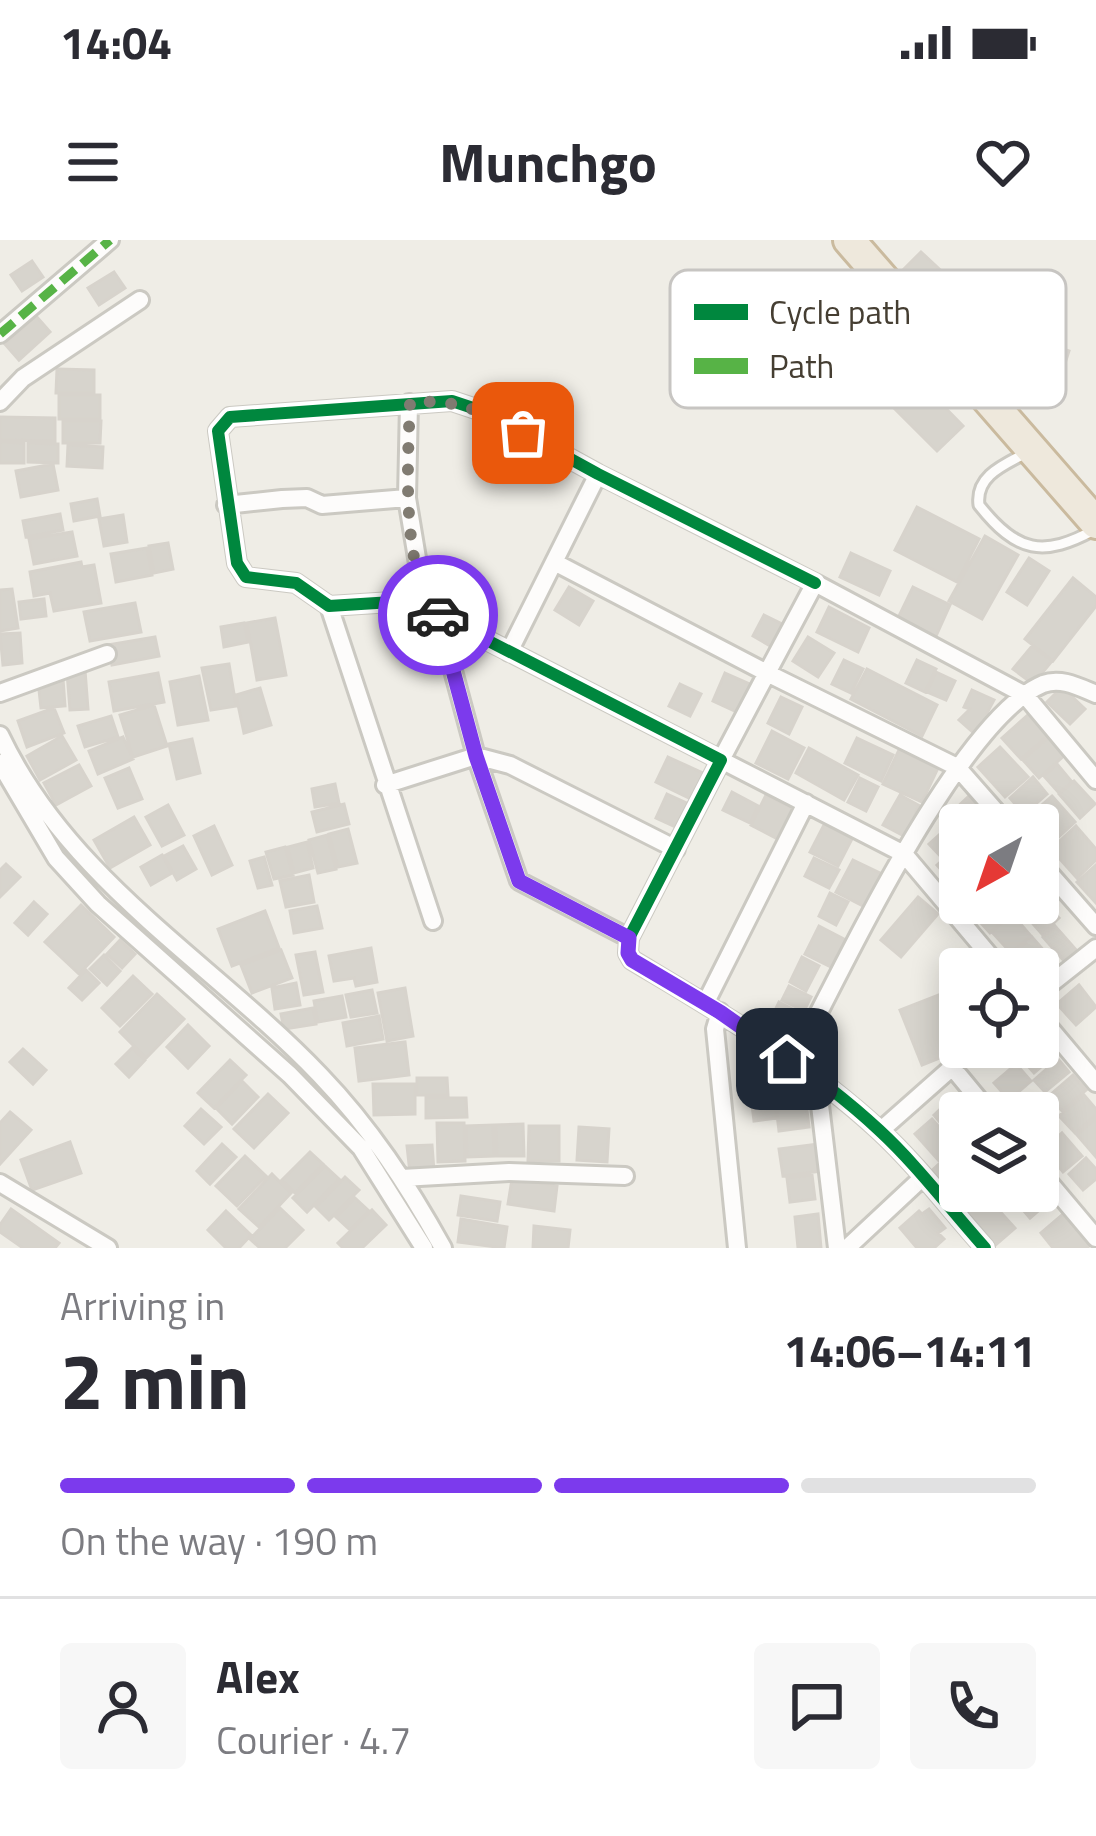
<!DOCTYPE html>
<meta charset="utf-8">
<style>
body{margin:0;font-family:"Titillium Web",sans-serif;background:#f7f7f7;color:#2b2b33;height:100vh;display:flex;flex-direction:column;font-size:45px;white-space:nowrap}
*{box-sizing:border-box;margin:0}
p{font-size:39px;color:#7c7c81}
.icon{flex:none;width:66px;height:66px;fill:none;stroke:currentColor;stroke-width:2;stroke-linecap:round;stroke-linejoin:round}
.map{position:relative;height:1008px;overflow:hidden}
.drawer{display:flex;flex-direction:column;background:#fff;flex:1}
.drawer>*{flex:none}
.needle{width:78px;rotate:220deg}
.buttons{position:absolute;left:939px;top:564px;display:grid;gap:24px}
.buttons a{display:grid;place-items:center;width:120px;height:120px;border-radius:12px;background:#fff;box-shadow:0 6px 30px #0003;font-size:60px}
.pin{position:absolute;display:grid;place-items:center;width:102px;height:102px;color:#fff;margin:-51px;border-radius:24px;box-shadow:0 6px 18px #0006}
.courier{position:absolute;display:grid;place-items:center;width:120px;height:120px;margin:-60px;border:9px solid #7c3aed;border-radius:50%;background:#fff;color:#222;box-shadow:0 3px 15px #0007}
.head em{font-style:normal;font-weight:700}
.head div{display:flex;flex-direction:column-reverse}
.head{display:flex;align-items:center;justify-content:space-between;height:204px;padding:0 60px}
h1{font-size:78px;font-weight:700;line-height:90px}
.bar{display:grid;grid-template-columns:repeat(4,1fr);gap:18px 12px;align-content:center;height:144px;padding:0 60px}
.bar i{height:15px;border-radius:9px;background:#e1e1e2}
.bar .current{background:#7c3aed}
.bar p{grid-column:span 4}
.line{display:flex;align-items:center;gap:30px;padding:0 60px;border-top:3px solid #e1e1e2}
.line div{flex:1}
.round{display:grid;place-items:center;flex:none;width:126px;height:126px;border-radius:12px;background:#f7f7f7}
.status{display:flex;justify-content:space-between;align-items:center;height:84px;padding:0 60px;background:#fff;direction:ltr}
.status svg{height:33px;fill:currentColor}
header{display:flex;justify-content:space-between;align-items:center;height:156px;padding:0 60px;background:#fff;font-size:54px;font-weight:700}
.map>svg:first-child{display:block}
.building{fill:#d7d4cd;stroke:#d7d3cc;stroke-width:3}
.lines{fill:none;stroke-linecap:round;stroke-linejoin:round}
.service-casing{stroke:#cbc9c2;stroke-width:15}
.minor-casing{stroke:#cbc9c2;stroke-width:22}
.trunk-casing{stroke:#caba9e;stroke-width:36}
.service{stroke:#fdfcfb;stroke-width:9}
.minor{stroke:#fdfcfb;stroke-width:16}
.trunk{stroke:#eee8dc;stroke-width:30}
.quiet{stroke:#57b346;stroke-width:9;stroke-dasharray:18 9;stroke-linecap:butt}
.cycleway-casing{stroke:#fff;stroke-width:20}
.cycleway{stroke:#00873e;stroke-width:12}
.done{stroke:#807b71;stroke-width:12;stroke-dasharray:0 21.6}
.route{stroke:#7c3aed;stroke-width:15}
.key{fill:#fff;stroke:#c7c5c2;stroke-width:3}
.key-label{font-size:33px;fill:#453e32}
</style>
<div class="status"><b>14:04</b><svg viewBox="0 0 49 12"><path d="M0 12V9h3v3zM5 12V6h3v6zM10 12V3h3v9zM15 12V0h3v12zM26 1h20v11H26zM47 4h2v5h-2z"/></svg></div>
<header><svg class="icon" aria-label="menu" viewBox="0 0 24 24"><path d="M4 6h16M4 12h16M4 18h16"/></svg>Munchgo<svg class="icon" aria-label="heart" viewBox="0 0 24 24"><path d="M12 20l-8-8c-3-5 5-10 8-4 3-6 11-1 8 4z"/></svg></header>
<div class="map">
<svg width="1096" height="1008" viewBox="0 0 1096 1008">
<rect width="100%" height="100%" fill="#efede6"/>
<path class="building" d="M921 12 951 40 932 60 902 31Z
M32 21 43 37 22 51 11 35Z
M114 32 125 48 99 65 88 48Z
M36 76 50 92 19 120 5 104Z
M1046 103 1069 111 1059 142 1019 129 1024 113 1041 119Z
M57 129 94 130V153H56Z
M921 143 963 186 937 211 894 168Z
M59 155H100V179H59Z
M0 177 55 178V201L0 200Z
M63 181H101L100 203H63Z
M0 202 24 203V223H0Z
M28 203 58 204V223L28 222Z
M68 205 103 207 102 228 67 226Z
M53 224 58 250 21 257 16 231Z
M97 259 100 276 74 281 71 264Z
M917 267 979 299 957 342 895 310Z
M60 274 63 290 26 297 23 281Z
M123 275 127 302 104 306 99 279Z
M72 292 77 316 34 324 29 299Z
M985 296 1018 315 982 379 949 361Z
M168 303 173 329 154 333 149 306Z
M147 308 152 335 116 342 111 314Z
M851 313 890 331 879 355 840 337Z
M1029 318 1049 331 1027 365 1007 352Z
M81 322 82 327 94 325 101 363 54 371 50 353 34 356 30 332Z
M1073 338 1096 357V366L1053 421 1025 399Z
M569 347 593 361 579 385 555 370Z
M913 347 950 365 936 396 898 378Z
M12 349 18 388 0 391V350Z
M44 359 46 376 21 379 19 362Z
M135 363 141 392 90 401 84 372Z
M829 367 869 388 858 412 817 392Z
M764 375 784 385 772 407 753 396Z
M275 378 286 435 257 440 247 383Z
M244 383 248 402 224 407 221 387Z
M20 393 22 423 3 425 0 394Z
M155 397 159 416 112 425 108 405Z
M808 397 834 413 818 437 793 421Z
M1032 406 1052 421 1033 444 1013 429Z
M844 420 863 429 851 453 832 444Z
M917 420 936 429 925 452 906 443Z
M229 424 236 466 211 470 202 428Z
M867 429 937 465 922 496 851 459Z
M85 430 88 469 70 470 67 432Z
M936 432 955 441 946 460 927 452Z
M158 433 164 462 114 471 109 442Z
M725 433 752 445 739 473 713 461Z
M199 436 208 480 178 485 170 442Z
M63 439 65 466 41 468 38 441Z
M680 444 701 454 690 476 669 466Z
M1062 447 1085 469 1070 484 1047 462Z
M260 448 271 485 244 493 236 455Z
M972 450 994 460 987 473 995 479 975 494 959 480 970 469 964 467Z
M781 457 802 467 789 494 768 483Z
M154 465 167 506 133 517 120 475Z
M54 468 64 493 27 507 18 481Z
M1030 473 1050 494 1021 519 1002 498Z
M111 476 118 497 85 507 78 486Z
M772 491 804 508 788 539 756 523Z
M62 496 76 520 40 540 27 516Z
M1050 496 1066 514 1039 538 1023 520Z
M123 497 133 519 98 534 89 511Z
M857 498 893 515 881 541 845 523Z
M192 499 200 533 177 539 169 504Z
M1000 507 1028 537 1005 557 978 527Z
M809 508 858 535 844 560 796 533Z
M899 510 938 528 922 562 883 544Z
M668 517 705 534 693 560 656 542Z
M1057 524 1072 542 1059 553 1044 536Z
M79 525 91 546 56 565 44 543Z
M129 528 142 559 118 568 105 538Z
M1033 537 1047 554 1024 574 1010 558Z
M860 538 878 547 866 571 848 562Z
M1074 541 1095 564 1080 578 1059 554Z
M335 544 339 563 315 567 312 549Z
M732 552 758 566 750 583 723 570Z
M667 554 691 565 680 589 656 578Z
M766 555 806 575 791 606 751 585Z
M900 555 920 566 904 596 883 585Z
M1052 556 1075 582 1050 605 1038 592V585L1026 579Z
M968 557 989 581 984 585H962L951 573Z
M344 564 349 584 317 592 312 572Z
M168 565 184 595 162 606 146 577Z
M134 577 150 605 110 628 94 600Z
M825 583 853 597 838 626 810 612Z
M950 585 960 596V604L943 619 929 604Z
M214 586 232 625 212 635 194 596Z
M1076 586 1096 609V620L1077 638 1051 609Z
M348 589 357 623 338 627 329 594Z
M327 595 336 629 318 633 309 600Z
M307 602 313 628 294 633 288 607Z
M959 605 960 640 955 645 937 625Z
M183 606 196 629 177 640 164 616Z
M285 607 293 635 274 639 266 612Z
M162 615 172 633 151 645 141 627Z
M264 617 272 645 258 648 250 621Z
M814 618 839 630 829 648 805 636Z
M853 620 884 635 867 668 836 652Z
M6 624 20 637 0 657V630Z
M1096 625V663L1077 642Z
M309 635 314 662 286 667 280 641Z
M830 653 848 662 836 685 819 676Z
M1038 655 1059 678 1042 694 1019 668 1025 663H1038Z
M918 657 938 674 901 717 881 700Z
M34 662 47 674 28 695 15 683Z
M978 663H1008L1015 671 990 693 970 671Z
M81 665 114 697 79 734 45 702Z
M317 666 322 688 294 693 290 671Z
M265 671 279 708 232 726 218 689Z
M1012 674 1031 696 1011 713 992 692Z
M819 686 846 700 831 727 805 714Z
M1055 686 1077 711 1065 722 1043 697Z
M1032 697 1060 729 1042 745 1038 729H1028L1014 713Z
M120 700 135 714 122 728 107 714Z
M371 708 377 742 356 746 354 738 334 741 329 716Z
M281 710 292 738 252 753 241 725Z
M315 712 323 752 304 755 296 715Z
M104 715 120 731 107 745 90 729Z
M802 717 819 726 806 751 790 742Z
M86 730 99 743 82 760 69 748Z
M133 736 152 754 120 786 102 768Z
M296 743 300 765 275 769 272 748Z
M1079 745 1096 767 1076 785 1057 764Z
M789 746 811 757 804 771 782 760Z
M405 748 413 796 387 801 378 753Z
M372 750 377 773 351 777 346 755Z
M949 751 960 781V807H967L922 825 900 770Z
M157 754 184 779 146 818 120 792Z
M342 756 346 777 318 782 314 761Z
M779 762 812 779 802 800 769 783Z
M313 768 316 784 284 789 281 774Z
M379 776 383 799 347 806 343 783Z
M188 785 209 806 188 828 167 807Z
M1040 797 1055 815 1034 833 1019 816 1030 807H1038Z
M405 802 409 835 359 841 355 808Z
M132 808 145 820 129 837 116 824Z
M23 809 46 830 33 844 10 822Z
M1058 819 1069 832 1045 852 1034 840Z
M230 820 246 835 214 868 198 853Z
M1016 824 1031 841 1009 860 994 843Z
M1073 835 1086 850 1062 871 1049 856Z
M417 838H447L448 855H417Z
M771 838 777 878 754 881 749 840Z
M242 841 258 857 232 884 216 868Z
M373 844H415V874L374 875Z
M804 846 809 887 779 891 774 849Z
M268 854 288 873 254 908 234 889Z
M1084 855 1096 869V875L1075 893 1059 876Z
M426 858H466L467 877 426 878Z
M952 858 965 873H960V895L955 900 934 875Z
M1041 867 1057 886 1038 903V873H1034Z
M201 869 221 887 204 904 185 886Z
M10 872 31 890 0 924V883Z
M1096 878V917L1077 895Z
M932 879 956 906 939 921 915 894Z
M437 883H464L465 921 438 922Z
M523 884 524 916H497L496 885Z
M493 885 494 916 467 917 466 886Z
M529 886H559V921H528Z
M579 887 609 889 607 922 577 920Z
M1062 893 1082 916 1063 932 1044 909Z
M70 902 81 933 32 950 21 920Z
M222 904 236 917 210 944 197 931Z
M819 904 822 931 783 936 779 909Z
M432 905 434 931 410 933 407 906Z
M310 912 323 924 295 953 282 940Z
M951 913 960 924V951H967L953 963 928 934Z
M245 916 266 936 237 966 216 946Z
M1086 918 1096 929V939L1083 950 1069 934Z
M325 926 339 939 307 972 293 958Z
M272 934 291 953 259 987 239 969Z
M812 935 815 959 790 962 787 938Z
M345 937 359 950 329 980 316 967Z
M512 939 557 946 554 971 508 964Z
M1038 941 1053 958 1030 978 1007 951H1038Z
M985 955 1015 988 992 1008 963 974Z
M461 956 500 962 497 981 458 975Z
M355 958 369 971 350 990 336 977Z
M280 968 303 990 285 1008H260L250 999Z
M11 969 59 1003 55 1008H23L0 992V985Z
M929 969 945 988 938 993 944 999 934 1008H917L900 988 919 971 922 974Z
M372 970 386 985 362 1008H343L338 1003Z
M226 971 251 995 239 1008H226L208 990Z
M818 974 821 1008H798L795 977Z
M1063 974 1090 1005 1087 1008H1053L1041 993Z
M461 979 507 987 504 1008 458 1002Z
M534 986 570 990 568 1008H533Z"/>
<g class="lines">
<g class="service-casing">
<path id="service" d="M1028 212C1006 224 975 235 979 265 1017 313 1043 318 1096 289"/>
</g>
<g class="minor-casing">
<path id="minor" d="M0 94 110 0
M0 162 23 138 140 60
M409 163 407 258 424 360
M226 265 282 259 307 258 322 265 407 258
M556 323 767 433 815 343 1025 455 1096 540
M815 343 598 234 485 172 452 161 230 177 218 191 237 323 246 337 296 343 329 366 424 360 438 375 721 520 629 698 628 713 632 720C717 771 806 822 879 890 917 925 950 969 985 1008
M329 366 433 681
M509 412 598 234
M0 453 107 414
M0 495C69 641 213 723 320 835 370 887 408 945 443 1008
M0 523 56 618 98 664 290 835 361 908 424 1008
M385 545 476 516 438 375
M1038 620 1096 686
M629 698 519 641 476 516 510 525 676 609
M1001 729 904 614 721 520 767 433 957 527 1008 585
M1038 754 1096 708
M705 764 806 563
M720 772 715 789 737 1008
M1038 774 1096 843
M787 819 802 805C846 722 960 479 1043 444 1061 437 1079 447 1096 454
M952 827 990 873
M817 840 837 1008
M880 891 975 807
M1038 929 1096 998
M402 938 509 932 625 936
M0 943 108 1008
M847 1008 922 938"/>
</g>
<g class="trunk-casing">
<path id="trunk" d="M849 0 1096 283"/>
</g>
<use href="#service" class="service"/>
<use href="#minor" class="minor"/>
<use href="#trunk" class="trunk"/>
<path class="quiet" d="M0 94 110 0"/>
<g class="cycleway-casing">
<path id="cycleway" d="M815 343 598 234 485 172 452 161 230 177 218 191 237 323 246 337 296 343 329 366 424 360 438 375 721 520 629 698 628 713 632 720C717 771 806 822 879 890 917 925 950 969 985 1008"/>
</g>
<use href="#cycleway" class="cycleway"/>
</g>
<g class="lines">
<path class="done" d="M438 375C400 334 408 218 410 163 453 157 485 172 523 193"/>
<path class="route" d="M438 375 476 516 519 641 629 698 628 713 632 720 720 772 787 819"/>
</g>
<rect x="670" y="30" width="396" height="138" rx="18" class="key"/>
<rect x="694" y="64" width="54" height="16" fill="#00873e"/>
<rect x="694" y="118" width="54" height="16" fill="#57b346"/>
<g class="key-label">
<text x="769" y="84">Cycle path</text>
<text x="769" y="138">Path</text>
</g>
</svg>
<div class="buttons">
<a><svg class="needle" viewBox="-14 -14 28 28"><path d="M0-13l5 13h-10z" fill="#e53935"/><path d="M0 13l5-13h-10z" fill="#7c7c81"/></svg></a>
<a><svg class="icon" aria-label="locate" viewBox="0 0 24 24"><circle cx="12" cy="12" r="6"/><path d="M12 2v4M12 18v4M2 12h4M18 12h4"/></svg></a>
<a><svg class="icon" aria-label="layers" viewBox="0 0 24 24"><path d="M12 4l9 5-9 5-9-5zM3 14l9 5 9-5"/></svg></a>
</div>
<div class="pin" style="left:523px;top:193px;background:#ea580c"><svg class="icon" aria-label="bag" viewBox="0 0 24 24"><path d="M5 8h14l-1 12H6zM9 8a3 3 0 0 1 6 0"/></svg></div>
<div class="pin" style="left:787px;top:819px;background:#1f2937"><svg class="icon" aria-label="home" viewBox="0 0 24 24"><path d="M3 11l9-7 9 7M6 9v11h12V9"/></svg></div>
<div class="courier" style="left:438px;top:375px"><svg class="icon" aria-label="car" viewBox="0 0 24 24"><path d="M5 17H2v-5l4-1 3-4h7l3 4 3 1v5h-3M9 17h6M6 11h13"/><circle cx="7" cy="17" r="2"/><circle cx="17" cy="17" r="2"/></svg></div>
</div>
<section class="drawer">
<div class="head"><div><h1>2 min</h1><p>Arriving in</p></div><em>14:06–14:11</em></div>
<div class="bar"><i class="current"></i><i class="current"></i><i class="current"></i><i></i><p>On the way · 190 m</p></div>
<div class="line" style="height:216px"><a class="round"><svg class="icon" aria-label="person" viewBox="0 0 24 24"><circle cx="12" cy="8" r="4"/><path d="M4 21q1-7 8-7t8 7"/></svg></a><div><b>Alex</b><p>Courier · 4.7</p></div><a class="round"><svg class="icon" aria-label="chat" viewBox="0 0 24 24"><path d="M4 5h16v11H9l-5 4z"/></svg></a><a class="round"><svg class="icon" aria-label="phone" viewBox="0 0 24 24"><path d="M5 4h4l2 5-3 2q2 4 5 5l2-3 5 2v4C11 20 4 13 5 4z"/></svg></a></div>
</section>
